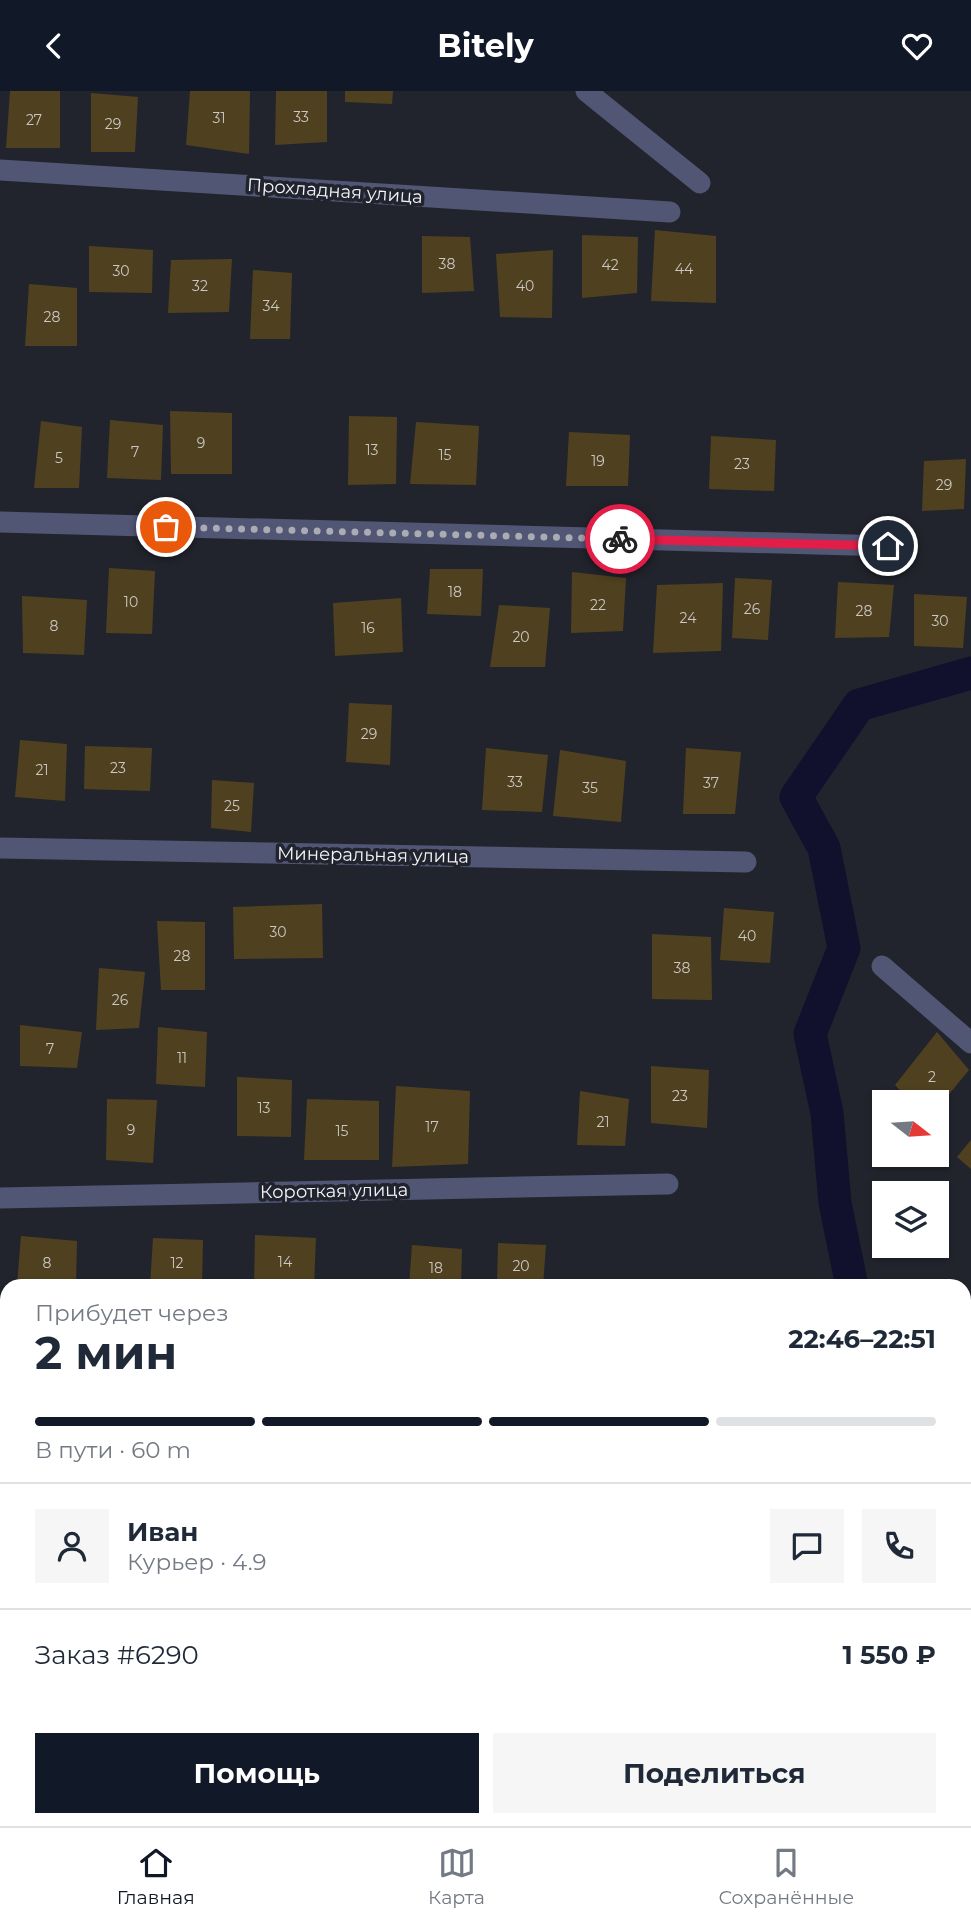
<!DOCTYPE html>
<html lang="ru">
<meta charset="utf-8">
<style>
body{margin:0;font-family:Montserrat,sans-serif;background:#f6f6f7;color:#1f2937;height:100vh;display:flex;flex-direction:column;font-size:26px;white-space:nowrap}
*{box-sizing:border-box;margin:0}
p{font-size:23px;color:#747a83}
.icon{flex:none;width:38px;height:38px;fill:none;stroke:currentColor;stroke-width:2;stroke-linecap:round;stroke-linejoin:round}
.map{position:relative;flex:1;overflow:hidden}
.side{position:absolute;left:0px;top:1188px;width:971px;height:548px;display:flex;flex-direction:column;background:#fff;border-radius:21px 21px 0 0;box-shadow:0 2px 5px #0004}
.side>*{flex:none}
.needle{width:46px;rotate:107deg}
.buttons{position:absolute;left:872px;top:999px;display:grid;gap:14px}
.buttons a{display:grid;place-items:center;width:77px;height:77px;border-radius:0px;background:#fff;box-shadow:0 2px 5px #0004;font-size:35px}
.pin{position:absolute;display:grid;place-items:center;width:60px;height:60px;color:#fff;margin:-30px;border:4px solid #fff;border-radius:50%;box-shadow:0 2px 7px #0007}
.courier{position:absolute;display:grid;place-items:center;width:70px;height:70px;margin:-35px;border:5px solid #e11d48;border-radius:50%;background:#fff;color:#222;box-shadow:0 2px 9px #0007}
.summary em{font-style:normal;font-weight:700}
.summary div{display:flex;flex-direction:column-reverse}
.summary{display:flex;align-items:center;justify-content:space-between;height:119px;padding:0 35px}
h1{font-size:46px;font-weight:700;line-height:52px}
.bar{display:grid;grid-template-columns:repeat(4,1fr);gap:10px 7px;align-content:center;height:84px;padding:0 35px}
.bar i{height:9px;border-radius:5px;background:#e0e1e3}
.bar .selected{background:#111827}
.bar p{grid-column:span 4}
.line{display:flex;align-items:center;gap:18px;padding:0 35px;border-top:2px solid #e0e1e3}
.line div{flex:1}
.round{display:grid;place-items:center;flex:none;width:74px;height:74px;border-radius:0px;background:#f6f6f7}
.cta{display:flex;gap:14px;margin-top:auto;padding:14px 35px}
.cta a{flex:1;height:80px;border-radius:0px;background:#111827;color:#fff;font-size:28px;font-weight:700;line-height:80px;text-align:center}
.cta a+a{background:#f6f6f7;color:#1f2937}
header{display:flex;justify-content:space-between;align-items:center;height:91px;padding:0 35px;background:#111827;color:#fff;font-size:32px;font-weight:700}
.menu{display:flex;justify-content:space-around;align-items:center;height:98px;border-top:2px solid #e0e1e3;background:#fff;font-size:19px;color:#747a83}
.menu a{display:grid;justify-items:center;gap:4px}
.menu .selected{color:#111827}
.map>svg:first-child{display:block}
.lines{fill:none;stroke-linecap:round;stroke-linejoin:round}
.canal{stroke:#11112d;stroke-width:33}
.building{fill:#4f411f}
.street{stroke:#525675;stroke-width:21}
.done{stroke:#aaabb3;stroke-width:7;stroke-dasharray:0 12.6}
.route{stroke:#e11d48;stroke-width:9}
.labels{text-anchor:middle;stroke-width:7;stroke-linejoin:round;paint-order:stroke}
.number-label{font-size:14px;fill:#cac7c4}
.street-label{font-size:18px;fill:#f3f4fb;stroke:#22242d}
</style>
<header><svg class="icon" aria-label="back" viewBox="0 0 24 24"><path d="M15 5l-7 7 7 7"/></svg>Bitely<svg class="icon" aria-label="heart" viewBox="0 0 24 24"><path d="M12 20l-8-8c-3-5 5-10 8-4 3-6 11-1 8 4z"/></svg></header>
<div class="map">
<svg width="971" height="1735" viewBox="0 0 971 1735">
<rect width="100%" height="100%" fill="#22242d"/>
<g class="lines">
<path class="canal" d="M852 1195 835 1112 827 1022 810 943 844 857 824 757 796 706 859 614 971 582
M964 1429 971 1442"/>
</g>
<path class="building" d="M10 0H60V57H6Z
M190 0H250L249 63 186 54Z
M276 0H327V51L275 54Z
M345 0H393L392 13 345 11Z
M91 2 138 6 135 61H91Z
M655 139 716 145V212L651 210Z
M582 144 638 146 637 202 582 207Z
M422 145 470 146 474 200 422 202Z
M89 155 153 159 152 202 89 201Z
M553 159 552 227 500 226 496 163Z
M232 168 229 221 168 222 171 169Z
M253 179 292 182 290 248H250Z
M29 193 77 197V255H25Z
M170 320 232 322V383H171Z
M349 325 397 326 396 393 348 394Z
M110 329 163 334 161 389 107 387Z
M41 330 82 336 79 397H34Z
M416 331 479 335 476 394 410 393Z
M569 341 630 344 628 395H566Z
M711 345 776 349 774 400 709 398Z
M966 368 964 418 922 420 924 370Z
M109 477 155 480 152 543 106 542Z
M430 478H483L481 525 427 523Z
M572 481 626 487 623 540 571 542Z
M735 487 772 489 768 549 732 547Z
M838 491 894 494 889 546 835 547Z
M723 492 721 560 653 562 657 494Z
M914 503 967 506 963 557 914 555Z
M22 505 87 509 84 564 23 562Z
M401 507 403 561 335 565 333 512Z
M499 514 550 517 545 576H490Z
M349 612 392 614 390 674 346 671Z
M20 649 67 653 65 710 15 706Z
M85 655 152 657 150 700 84 698Z
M486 657 548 664 542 721 482 719Z
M686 657 741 661 735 723H683Z
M560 659 626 670 621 731 553 725Z
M212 689 254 692 251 741 211 737Z
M322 813 323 867 234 868 233 816Z
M724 817 774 821 770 872 720 869Z
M157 830 205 831V899H161Z
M652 843 711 846 712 909 652 908Z
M99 877 145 881 139 937 96 939Z
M20 934 82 941 77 977 20 975Z
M158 936 207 941 205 996 156 993Z
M937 941 969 979 936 1019V1012H912L895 994Z
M651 975 709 979 707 1037 651 1032Z
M237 986 292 989 291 1046 237 1045Z
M396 995 470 1000 468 1073 392 1076Z
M580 1000 629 1008 625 1055 577 1054Z
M107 1008 157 1009 153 1072 106 1069Z
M307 1008 379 1010V1069H304Z
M971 1049V1078L957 1066Z
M255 1144 316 1147 314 1195H254Z
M21 1145 77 1150 76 1195 17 1194Z
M153 1147 203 1149 202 1195H150Z
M498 1152 546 1154 543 1195H497Z
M412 1154 462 1158 461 1195H409Z
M0 1335H7V1387H0Z
M0 1513 7 1520V1554L0 1559Z
M964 1593H971V1655L964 1656Z
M113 1729H167L165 1735H111Z
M237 1729H298L297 1735H237Z
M486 1729H509L501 1735H490Z
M930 1729H963V1735H930Z"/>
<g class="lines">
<path class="street" d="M586 0 700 92
M0 79 670 121
M0 431 888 455
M0 757 746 771
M882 875 971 952
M0 1107 668 1093
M0 1438H7
M391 1729 397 1735"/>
</g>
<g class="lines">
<path class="done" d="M166 436 620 448"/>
<path class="route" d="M620 448 888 455"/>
</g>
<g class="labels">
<g class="number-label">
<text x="301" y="31">33</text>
<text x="219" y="32">31</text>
<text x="34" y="34">27</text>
<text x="113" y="38">29</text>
<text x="447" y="178">38</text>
<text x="610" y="179">42</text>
<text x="684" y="183">44</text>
<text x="121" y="185">30</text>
<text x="200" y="200">32</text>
<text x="525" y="200">40</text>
<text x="271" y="220">34</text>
<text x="52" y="231">28</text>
<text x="201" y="357">9</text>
<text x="372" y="364">13</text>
<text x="135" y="366">7</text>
<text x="445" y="369">15</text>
<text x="59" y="372">5</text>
<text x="598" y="375">19</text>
<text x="742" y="378">23</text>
<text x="944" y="399">29</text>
<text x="455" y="506">18</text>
<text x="131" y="516">10</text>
<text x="598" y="519">22</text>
<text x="752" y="523">26</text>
<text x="864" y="525">28</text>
<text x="688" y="532">24</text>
<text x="940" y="535">30</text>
<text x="54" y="540">8</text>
<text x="368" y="542">16</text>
<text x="521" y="551">20</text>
<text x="369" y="648">29</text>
<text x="118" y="682">23</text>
<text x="42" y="684">21</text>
<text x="515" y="696">33</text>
<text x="711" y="697">37</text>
<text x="590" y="702">35</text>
<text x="232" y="720">25</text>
<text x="278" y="846">30</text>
<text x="747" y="850">40</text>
<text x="182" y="870">28</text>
<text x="682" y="882">38</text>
<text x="120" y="914">26</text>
<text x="50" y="963">7</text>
<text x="182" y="972">11</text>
<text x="932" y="991">2</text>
<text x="680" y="1010">23</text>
<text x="264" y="1022">13</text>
<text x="603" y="1036">21</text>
<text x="432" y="1041">17</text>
<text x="131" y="1044">9</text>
<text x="342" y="1045">15</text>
<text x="285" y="1176">14</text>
<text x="47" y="1177">8</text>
<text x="177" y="1177">12</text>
<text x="521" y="1180">20</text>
<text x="436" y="1182">18</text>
</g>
<g class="street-label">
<text transform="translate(335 100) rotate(4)" y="6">Прохладная улица</text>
<text transform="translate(373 764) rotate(1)" y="6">Минеральная улица</text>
<text transform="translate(334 1100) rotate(-1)" y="6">Короткая улица</text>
</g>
</g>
</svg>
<div class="buttons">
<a><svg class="needle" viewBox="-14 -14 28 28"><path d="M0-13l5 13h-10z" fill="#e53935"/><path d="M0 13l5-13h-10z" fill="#747a83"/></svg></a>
<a><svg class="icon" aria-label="layers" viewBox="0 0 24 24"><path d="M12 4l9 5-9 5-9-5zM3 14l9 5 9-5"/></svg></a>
</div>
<div class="pin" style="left:166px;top:436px;background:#ea580c"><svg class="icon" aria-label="bag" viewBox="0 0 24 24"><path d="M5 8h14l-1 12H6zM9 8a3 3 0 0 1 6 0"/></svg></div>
<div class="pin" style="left:888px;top:455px;background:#1f2937"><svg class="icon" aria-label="home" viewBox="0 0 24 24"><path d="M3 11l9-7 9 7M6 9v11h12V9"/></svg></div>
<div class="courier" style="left:620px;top:448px"><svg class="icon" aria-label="bike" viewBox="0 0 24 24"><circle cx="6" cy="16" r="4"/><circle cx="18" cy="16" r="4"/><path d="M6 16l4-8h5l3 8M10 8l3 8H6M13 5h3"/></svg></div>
<section class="side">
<div class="summary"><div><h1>2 мин</h1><p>Прибудет через</p></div><em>22:46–22:51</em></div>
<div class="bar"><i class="selected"></i><i class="selected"></i><i class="selected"></i><i></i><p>В пути · 60 m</p></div>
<div class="line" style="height:126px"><a class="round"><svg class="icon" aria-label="person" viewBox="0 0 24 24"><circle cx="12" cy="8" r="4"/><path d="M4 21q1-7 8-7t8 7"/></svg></a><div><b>Иван</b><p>Курьер · 4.9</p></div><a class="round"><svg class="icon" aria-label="chat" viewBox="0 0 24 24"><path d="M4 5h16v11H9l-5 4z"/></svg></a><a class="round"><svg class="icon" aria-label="phone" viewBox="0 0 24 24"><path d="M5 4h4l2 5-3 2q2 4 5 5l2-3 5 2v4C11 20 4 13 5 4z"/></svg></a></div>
<div class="line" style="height:91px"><div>Заказ #6290</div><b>1 550 ₽</b></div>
<div class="cta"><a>Помощь</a><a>Поделиться</a></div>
</section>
</div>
<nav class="menu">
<a class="selected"><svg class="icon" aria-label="home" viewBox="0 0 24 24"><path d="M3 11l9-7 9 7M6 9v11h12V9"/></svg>Главная</a>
<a><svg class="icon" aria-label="map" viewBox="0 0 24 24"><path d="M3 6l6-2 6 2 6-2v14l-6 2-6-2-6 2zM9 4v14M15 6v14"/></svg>Карта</a>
<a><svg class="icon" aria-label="saved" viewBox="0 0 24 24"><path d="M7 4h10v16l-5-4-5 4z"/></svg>Сохранённые</a>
</nav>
